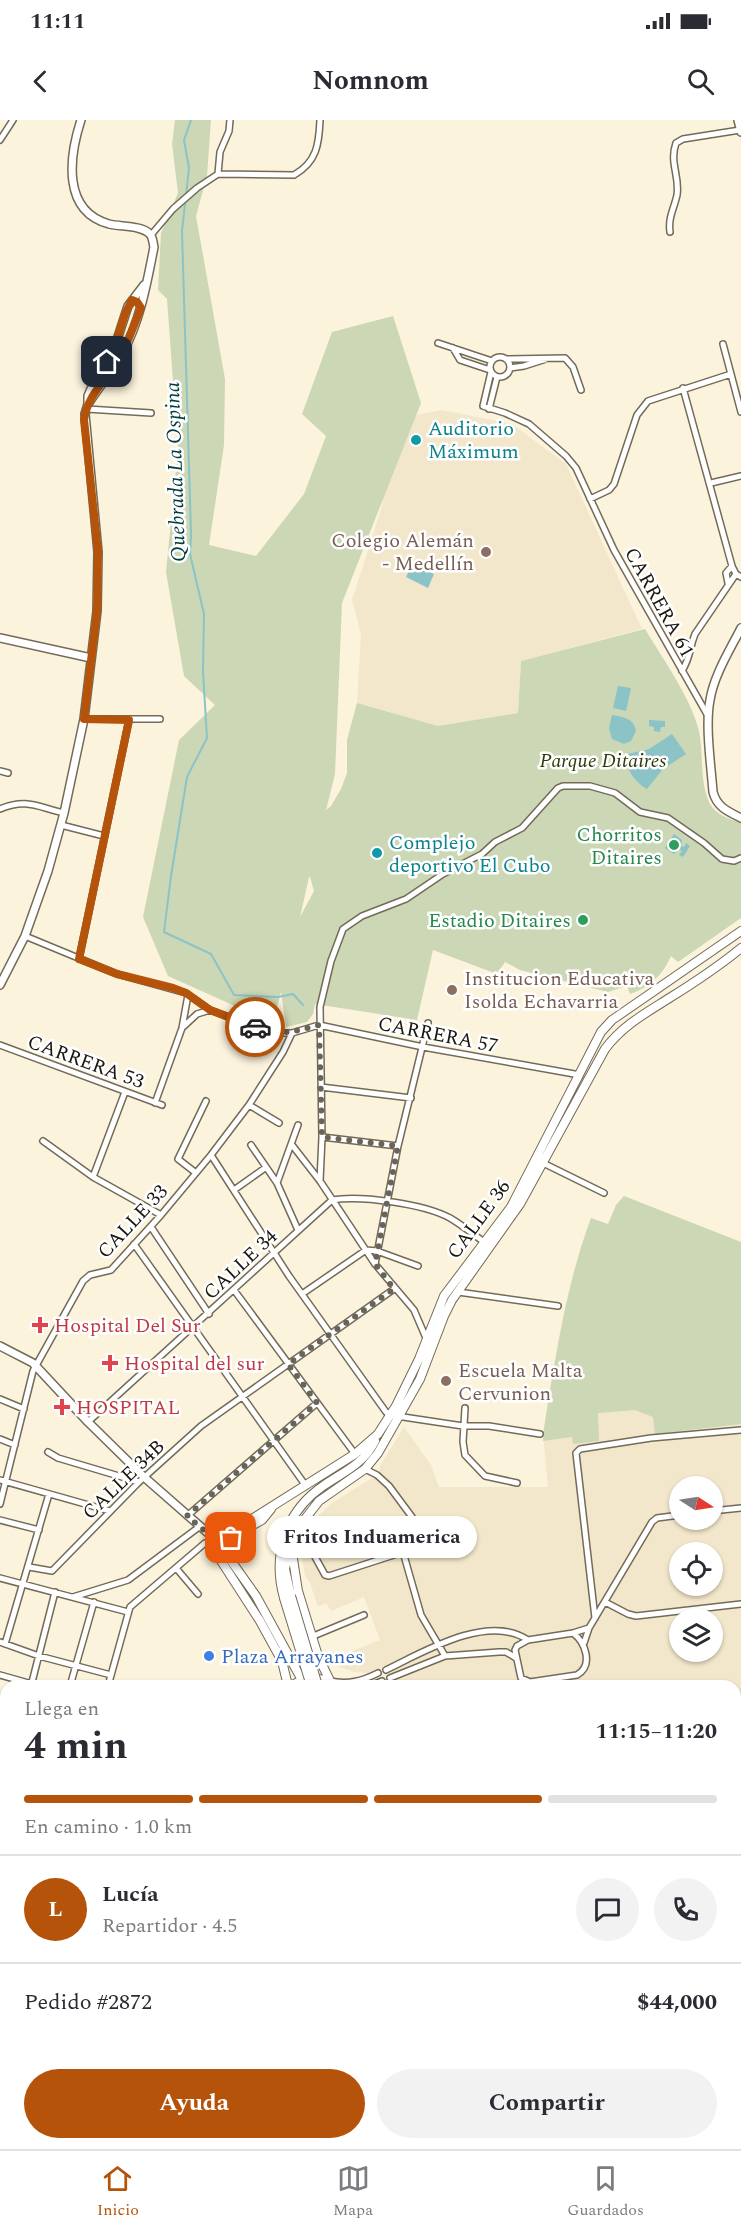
<!DOCTYPE html>
<html lang="es">
<meta charset="utf-8">
<style>
body{margin:0;font-family:Spectral,serif;background:#f2f2f3;color:#2b2b33;height:100vh;display:flex;flex-direction:column;font-size:22px;white-space:nowrap}
*{box-sizing:border-box;margin:0}
p{font-size:20px;color:#7c7c81}
.icon{flex:none;width:33px;height:33px;fill:none;stroke:currentColor;stroke-width:2;stroke-linecap:round;stroke-linejoin:round}
.map{position:relative;flex:1;overflow:hidden}
.side{position:absolute;left:0px;top:1560px;width:741px;height:470px;display:flex;flex-direction:column;background:#fff;border-radius:18px 18px 0 0;box-shadow:0 2px 4px #0004}
.side>*{flex:none}
.needle{width:39px;rotate:102deg}
.controls{position:absolute;left:669px;top:1356px;display:grid;gap:12px}
.controls a{display:grid;place-items:center;width:54px;height:54px;border-radius:50%;background:#fff;box-shadow:0 2px 4px #0004;font-size:30px}
.pin{position:absolute;display:grid;place-items:center;width:51px;height:51px;color:#fff;margin:-26px;border-radius:12px;box-shadow:0 3px 9px #0006}
.courier{position:absolute;display:grid;place-items:center;width:60px;height:60px;margin:-30px;border:4px solid #b45309;border-radius:50%;background:#fff;color:#222;box-shadow:0 2px 8px #0007}
.bubble{position:absolute;height:42px;border-radius:21px;background:#fff;box-shadow:0 2px 4px #0004;font-size:20px;font-weight:700;line-height:42px;text-align:center}
.overview em{font-style:normal;font-weight:700}
.overview div{display:flex;flex-direction:column-reverse}
.overview{display:flex;align-items:center;justify-content:space-between;height:102px;padding:0 24px}
h1{font-size:39px;font-weight:700;line-height:45px}
.bar{display:grid;grid-template-columns:repeat(4,1fr);gap:9px 6px;align-content:center;height:72px;padding:0 24px}
.bar i{height:8px;border-radius:4px;background:#e1e1e2}
.bar .on{background:#b45309}
.bar p{grid-column:span 4}
.line{display:flex;align-items:center;gap:15px;padding:0 24px;border-top:2px solid #e1e1e2}
.line div{flex:1}
.round{display:grid;place-items:center;flex:none;width:63px;height:63px;border-radius:32px;background:#f2f2f3}
.action{display:flex;gap:12px;margin-top:auto;padding:12px 24px}
.action a{flex:1;height:69px;border-radius:36px;background:#b45309;color:#fff;font-size:24px;font-weight:700;line-height:69px;text-align:center}
.action a+a{background:#f2f2f3;color:#2b2b33}
.status{display:flex;justify-content:space-between;align-items:center;height:42px;padding:0 30px;background:#fff;direction:ltr}
.status svg{height:16px;fill:currentColor}
header{display:flex;justify-content:space-between;align-items:center;height:78px;padding:0 24px;background:#fff;font-size:27px;font-weight:700}
.menu{display:flex;justify-content:space-around;align-items:center;height:84px;border-top:2px solid #e1e1e2;background:#fff;font-size:16px;color:#7c7c81}
.menu a{display:grid;justify-items:center;gap:3px}
.menu .on{color:#b45309}
.map>svg:first-child{display:block}
.built{fill:#f2e7ca;fill-rule:evenodd}
.green{fill:#ccd7b5;fill-rule:evenodd}
.water{fill:#8bc3c6}
.lines{fill:none;stroke-linecap:round;stroke-linejoin:round}
.stream{stroke:#8bc3c6;stroke-width:2}
.minor-casing{stroke:#736b58;stroke-width:8}
.tertiary-casing{stroke:#736b58;stroke-width:10}
.secondary-casing{stroke:#736b58;stroke-width:10}
.minor{stroke:#fff;stroke-width:5}
.tertiary{stroke:#fff;stroke-width:7}
.secondary{stroke:#fff;stroke-width:8}
.secondary-bridge-casing{stroke:#736b58;stroke-width:10;stroke-linecap:butt}
.secondary-bridge{stroke:#fff;stroke-width:8}
.done{stroke:#696458;stroke-width:6;stroke-dasharray:0 10.8}
.route{stroke:#b45309;stroke-width:8}
.culture-dot{fill:#0f9aa8;stroke:#fff;stroke-width:2}
.education-dot{fill:#8d6e63;stroke:#fff;stroke-width:2}
.leisure-dot{fill:#2e9e5b;stroke:#fff;stroke-width:2}
.health-dot{fill:#e0444e;stroke:#fff;stroke-width:2}
.shop-dot{fill:#3f7fe0;stroke:#fff;stroke-width:2}
.labels{text-anchor:middle;stroke-width:5;stroke-linejoin:round;paint-order:stroke}
.culture-label{font-size:20px;fill:#0d838f;stroke:#fff;text-anchor:start}
.education-label{font-size:20px;fill:#785e54;stroke:#fff;text-anchor:start}
.street-label{font-size:20px;fill:#1a1710;stroke:#fff}
.park-label{font-size:20px;font-style:italic;fill:#2d3908;stroke:#fff}
.leisure-label{font-size:20px;fill:#27864d;stroke:#fff;text-anchor:end}
.health-label{font-size:20px;fill:#be3a42;stroke:#fff;text-anchor:start}
.shop-label{font-size:20px;fill:#366cbe;stroke:#fff;text-anchor:start}
.water-label{font-size:21px;font-style:italic;fill:#023b3d;stroke:#fff}
</style>
<div class="status"><b>11:11</b><svg viewBox="0 0 49 12"><path d="M0 12V9h3v3zM5 12V6h3v6zM10 12V3h3v9zM15 12V0h3v12zM26 1h20v11H26zM47 4h2v5h-2z"/></svg></div>
<header><svg class="icon" aria-label="back" viewBox="0 0 24 24"><path d="M15 5l-7 7 7 7"/></svg>Nomnom<svg class="icon" aria-label="search" viewBox="0 0 24 24"><circle cx="10" cy="10" r="6"/><path d="M15 15l6 6"/></svg></header>
<div class="map">
<svg width="741" height="2029" viewBox="0 0 741 2029">
<rect width="100%" height="100%" fill="#fcf3dd"/>
<path class="built" d="M442 290 512 304 566 344 642 509 521 541 518 593 438 606 357 583 361 514 352 480 383 383 379 302Z
M741 1217V1585L735 1588V1566H380L391 1560 384 1547 367 1553 354 1552 337 1546 332 1539 380 1520 364 1477 331 1491 326 1483 318 1487 310 1463 305 1456 302 1437 305 1419 312 1401 332 1383 380 1353V1346L404 1307 431 1345 439 1367H548L543 1314ZM680 1366H712V1400H680ZM680 1432H712V1466H680ZM680 1498H712V1532H680Z"/>
<path class="green" d="M175 0H211L207 56 196 96 225 259 224 325 209 425 256 436 304 374 326 316 302 294 332 212 393 196 421 283 342 483 335 654 326 690 331 686 341 669 347 653V620L357 583 438 606 518 593 521 541 645 509C663 539 691 578 699 611 704 636 699 661 710 684 716 695 730 699 741 703V798L678 842 671 836C663 855 650 867 630 874L627 866 608 872 520 850 505 842 497 854 433 830 417 900 315 884 313 894 307 902 286 907 281 872 273 903 168 856 143 797 179 620 215 585 184 556 166 452 178 330 167 179 158 170 161 113 178 73 172 24ZM310 757 314 771 300 797 309 757Z
M624 1076 741 1122V1304L655 1314 653 1297 635 1290 598 1293 599 1321 573 1324 572 1317 543 1321V1314C555 1240 565 1168 591 1098L608 1104 616 1085Z
M307 2024H391L392 2029H305Z"/>
<path class="water" d="M412 444 434 454 428 468 406 457Z
M618 566 631 568 626 591 613 588Z
M612 595C623 597 634 598 636 611L631 621 624 624 612 619 609 608Z
M649 600 665 601V607H661L660 612 654 611V607L649 606Z
M672 614 686 634 663 649 647 669C633 661 628 650 623 635L649 629Z
M674 714 682 720 681 726 684 727 686 723 690 726 683 737 679 735 682 731 679 729 674 734 665 728Z"/>
<g class="lines">
<path class="stream" d="M191 0 184 20 189 48 182 111 191 414 190 434 204 494 203 552 207 618 187 657 171 756 164 812 211 834 234 875 278 877 293 874 303 885
M735 1606 741 1602
M735 2014 741 2024"/>
<g class="minor-casing">
<path id="minor" d="M0 20 13 0
M218 54 220 32 229 11 230 0
M670 112C668 97 674 89 677 75 680 56 669 43 676 23L683 19 740 10
M151 115 173 89 197 68 218 54 294 55C317 42 319 24 320 0
M438 223 492 241
M723 224 741 292
M453 228 460 240 490 250
M490 247a10 10 0 1 1 20 0a10 10 0 1 1-20 0Z
M506 239 565 238 573 247 581 270
M510 248 524 246 546 239
M491 252 483 286 505 293 529 304 566 336 576 348 614 430 708 596
M683 268 732 446 736 454 741 457
M87 289 151 293
M489 289 497 257
M711 363 741 356
M590 379 609 370 614 364 637 295 648 281 731 254
M728 463 726 453 732 446
M682 551C691 536 689 529 695 514L736 454
M84 599H160
M0 651 8 653
M0 689C27 678 37 687 64 693
M61 705 104 716
M25 816 117 854 186 873 210 890 272 913H292L319 905 423 927 580 955
M79 839 129 600
M183 907 197 894 210 890
M0 925 162 985
M321 967 411 978
M155 983 182 908 188 875
M249 985 279 1003
M322 1017 398 1026
M43 1021 93 1057 161 1095
M251 1025 277 1063 298 1110
M292 1025 320 1061 375 1144 414 1190 426 1218
M211 1035 289 1156 386 1292 390 1295 463 1306H489L540 1314
M543 1043 604 1073
M196 1053 178 1039 206 981
M93 1057 125 972
M320 1061 322 1017 320 887 331 841 343 809 362 796 406 779 443 754 482 734 495 722 522 708 558 668 563 666H590L615 673 640 692 668 698 704 723 722 739 734 741 741 738
M277 1063 298 1005
M234 1070 265 1048
M332 1080C361 1075 424 1084 450 1098 462 1105 473 1114 484 1122
M151 1107 209 1194
M134 1124 306 1366
M375 1144 398 1026 428 903
M234 1170 355 1334
M458 1172 558 1186
M302 1174 366 1130 377 1131 418 1146
M0 1279 24 1289
M465 1288 463 1322 465 1335 485 1356 517 1363
M88 1302 332 1080
M0 1319 15 1325
M48 1332 58 1338 139 1362
M0 1360 110 1391
M0 1384 33 1251 83 1161 90 1155 111 1150 161 1095 211 1035 249 985 283 932 292 913
M712 1391 741 1388
M187 1396 317 1283
M0 1400 39 1410
M403 1432 421 1495 445 1536
M314 1435 325 1455 329 1456 403 1432 412 1417 415 1407 412 1397 389 1366 377 1355 365 1349
M29 1447 52 1451 139 1362 201 1306 394 1169
M176 1448 198 1474
M0 1458 128 1492
M73 1477 128 1460 199 1407
M605 1482 628 1494 636 1496 741 1484
M595 1498 576 1333 580 1329 651 1318 741 1310
M573 1513C585 1522 594 1545 577 1555L530 1562 521 1558 515 1530 517 1526 528 1520Z
M573 1513 589 1508
M311 1517 364 1495
M0 1522 39 1536 111 1555
M584 1523 589 1508 652 1402 657 1398 680 1395
M5 1524 49 1374
M386 1550C423 1532 488 1493 528 1520
M0 1555 32 1564
M390 1558 445 1536 499 1532H506L516 1538
M330 1561C348 1565 362 1561 378 1553
M31 1566 55 1472
M70 1566 94 1482
M108 1566 130 1487 205 1423 217 1421
M370 1566 382 1561
M0 1592 6 1594
M0 1630 6 1631
M735 1633 741 1629
M1 1734 6 1715
M0 1751 6 1753
M0 1823 6 1825
M0 1892 6 1878
M0 1986 6 1973
M27 2029 29 2024
M73 2029 75 2024
M284 2029 286 2024"/>
</g>
<g class="tertiary-casing">
<path id="tertiary" d="M738 0 741 12
M88 283V276L91 269 114 229 128 186 144 165
M741 508C730 530 714 555 710 580 705 605 711 645 713 672 717 687 727 691 741 698
M0 518 91 538
M0 865 25 816 48 751 64 693 84 599 97 491 98 432 85 294 88 284C99 267 112 251 122 234 140 202 147 163 154 127 153 123 153 118 150 114 141 105 121 107 109 104 62 91 69 37 81 0
M0 1226 33 1243 88 1302 144 1357 217 1421
M735 1911 741 1938
M0 1964 6 1967
M144 2024 145 2029
M185 2024 194 2029
M173 2029 174 2024"/>
</g>
<g class="secondary-casing">
<path id="secondary" d="M230 1418 262 1400 271 1389
M217 1421 355 1334 378 1314 396 1286 419 1239 444 1176 511 1087 601 912 612 900 741 811
M217 1421 218 1436 260 1501 282 1541 288 1566
M217 1421 256 1476 302 1560
M291 1476 285 1449 291 1419
M284 1478C272 1435 285 1392 323 1366 343 1352 363 1345 375 1321
M330 1561 318 1536 298 1471 293 1439 294 1425 301 1404 319 1381 365 1349 378 1333 420 1259 444 1196 452 1180 520 1084 605 929C623 905 646 893 671 877 695 862 719 846 741 828
M292 1566C303 1556 317 1558 330 1561L334 1566
M0 1735 6 1732
M0 1748 6 1745
M244 2024 245 2029
M400 2024 401 2029"/>
</g>
<use href="#minor" class="minor"/>
<use href="#tertiary" class="tertiary"/>
<use href="#secondary" class="secondary"/>
<g class="secondary-bridge-casing">
<path id="secondary-bridge" d="M291 1476 318 1566
M284 1478 311 1566"/>
</g>
<use href="#secondary-bridge" class="secondary-bridge"/>
</g>
<g class="lines">
<path class="done" d="M231 1418 217 1421 187 1396 317 1283 288 1244 394 1169 375 1144 398 1026 322 1017 319 905C296 911 278 917 255 907"/>
<path class="route" d="M107 242 114 229 125 194 132 180 137 182 141 188C135 202 130 217 123 231 112 254 87 274 84 300L98 432 97 491 84 599 129 600 79 839 117 854 173 868 186 873 210 890 255 907"/>
</g>
<g class="culture-dot">
<circle cx="416" cy="320" r="6"/>
<circle cx="377" cy="733" r="6"/>
</g>
<g class="education-dot">
<circle cx="486" cy="432" r="6"/>
<circle cx="452" cy="870" r="6"/>
<circle cx="446" cy="1261" r="6"/>
</g>
<g class="leisure-dot">
<circle cx="674" cy="725" r="6"/>
<circle cx="583" cy="800" r="6"/>
</g>
<g class="health-dot">
<path d="M37 1196h6v6h6v6h-6v6h-6v-6h-6v-6h6z"/>
<path d="M107 1234h6v6h6v6h-6v6h-6v-6h-6v-6h6z"/>
<path d="M59 1278h6v6h6v6h-6v6h-6v-6h-6v-6h6z"/>
</g>
<circle class="shop-dot" cx="209" cy="1536" r="6"/>
<g class="labels">
<g class="culture-label">
<text x="428" y="315">Auditorio<tspan x="428" dy="23">Máximum</tspan></text>
<text x="389" y="729">Complejo<tspan x="389" dy="23">deportivo El Cubo</tspan></text>
</g>
<g class="education-label">
<text x="474" y="427" text-anchor="end">Colegio Alemán<tspan x="474" dy="23">- Medellín</tspan></text>
<text x="464" y="865">Institucion Educativa<tspan x="464" dy="23">Isolda Echavarria</tspan></text>
<text x="458" y="1257">Escuela Malta<tspan x="458" dy="23">Cervunion</tspan></text>
</g>
<g class="street-label">
<text transform="translate(660 482) rotate(61)" y="7">CARRERA 61</text>
<text transform="translate(438 914) rotate(11)" y="7">CARRERA 57</text>
<text transform="translate(86 941) rotate(20)" y="7">CARRERA 53</text>
<text transform="translate(478 1099) rotate(-54)" y="7">CALLE 36</text>
<text transform="translate(132 1101) rotate(-47)" y="7">CALLE 33</text>
<text transform="translate(240 1144) rotate(-43)" y="7">CALLE 34</text>
<text transform="translate(123 1359) rotate(-44)" y="7">CALLE 34B</text>
</g>
<g class="park-label">
<text x="603" y="647">Parque Ditaires</text>
</g>
<g class="leisure-label">
<text x="662" y="721">Chorritos<tspan x="662" dy="23">Ditaires</tspan></text>
<text x="571" y="807">Estadio Ditaires</text>
</g>
<g class="health-label">
<text x="54" y="1212">Hospital Del Sur</text>
<text x="124" y="1250">Hospital del sur</text>
<text x="76" y="1294">HOSPITAL</text>
</g>
<g class="shop-label">
<text x="221" y="1543">Plaza Arrayanes</text>
</g>
<g class="water-label">
<text transform="translate(175 352) rotate(-92)" y="7">Quebrada La Ospina</text>
</g>
</g>
</svg>
<div class="controls">
<a><svg class="needle" viewBox="-14 -14 28 28"><path d="M0-13l5 13h-10z" fill="#e53935"/><path d="M0 13l5-13h-10z" fill="#7c7c81"/></svg></a>
<a><svg class="icon" aria-label="locate" viewBox="0 0 24 24"><circle cx="12" cy="12" r="6"/><path d="M12 2v4M12 18v4M2 12h4M18 12h4"/></svg></a>
<a><svg class="icon" aria-label="layers" viewBox="0 0 24 24"><path d="M12 4l9 5-9 5-9-5zM3 14l9 5 9-5"/></svg></a>
</div>
<div class="pin" style="left:231px;top:1418px;background:#ea580c"><svg class="icon" aria-label="bag" viewBox="0 0 24 24"><path d="M5 8h14l-1 12H6zM9 8a3 3 0 0 1 6 0"/></svg></div>
<div class="pin" style="left:107px;top:242px;background:#1f2937"><svg class="icon" aria-label="home" viewBox="0 0 24 24"><path d="M3 11l9-7 9 7M6 9v11h12V9"/></svg></div>
<div class="courier" style="left:255px;top:907px"><svg class="icon" aria-label="car" viewBox="0 0 24 24"><path d="M5 17H2v-5l4-1 3-4h7l3 4 3 1v5h-3M9 17h6M6 11h13"/><circle cx="7" cy="17" r="2"/><circle cx="17" cy="17" r="2"/></svg></div>
<div class="bubble" style="left:267px;top:1396px;width:210px">Fritos Induamerica</div>
<section class="side">
<div class="overview"><div><h1>4 min</h1><p>Llega en</p></div><em>11:15–11:20</em></div>
<div class="bar"><i class="on"></i><i class="on"></i><i class="on"></i><i></i><p>En camino · 1.0 km</p></div>
<div class="line" style="height:108px"><b class="round" style="background:#b45309;color:#fff">L</b><div><b>Lucía</b><p>Repartidor · 4.5</p></div><a class="round"><svg class="icon" aria-label="chat" viewBox="0 0 24 24"><path d="M4 5h16v11H9l-5 4z"/></svg></a><a class="round"><svg class="icon" aria-label="phone" viewBox="0 0 24 24"><path d="M5 4h4l2 5-3 2q2 4 5 5l2-3 5 2v4C11 20 4 13 5 4z"/></svg></a></div>
<div class="line" style="height:78px"><div>Pedido #2872</div><b>$44,000</b></div>
<div class="action"><a>Ayuda</a><a>Compartir</a></div>
</section>
</div>
<nav class="menu">
<a class="on"><svg class="icon" aria-label="home" viewBox="0 0 24 24"><path d="M3 11l9-7 9 7M6 9v11h12V9"/></svg>Inicio</a>
<a><svg class="icon" aria-label="map" viewBox="0 0 24 24"><path d="M3 6l6-2 6 2 6-2v14l-6 2-6-2-6 2zM9 4v14M15 6v14"/></svg>Mapa</a>
<a><svg class="icon" aria-label="saved" viewBox="0 0 24 24"><path d="M7 4h10v16l-5-4-5 4z"/></svg>Guardados</a>
</nav>
